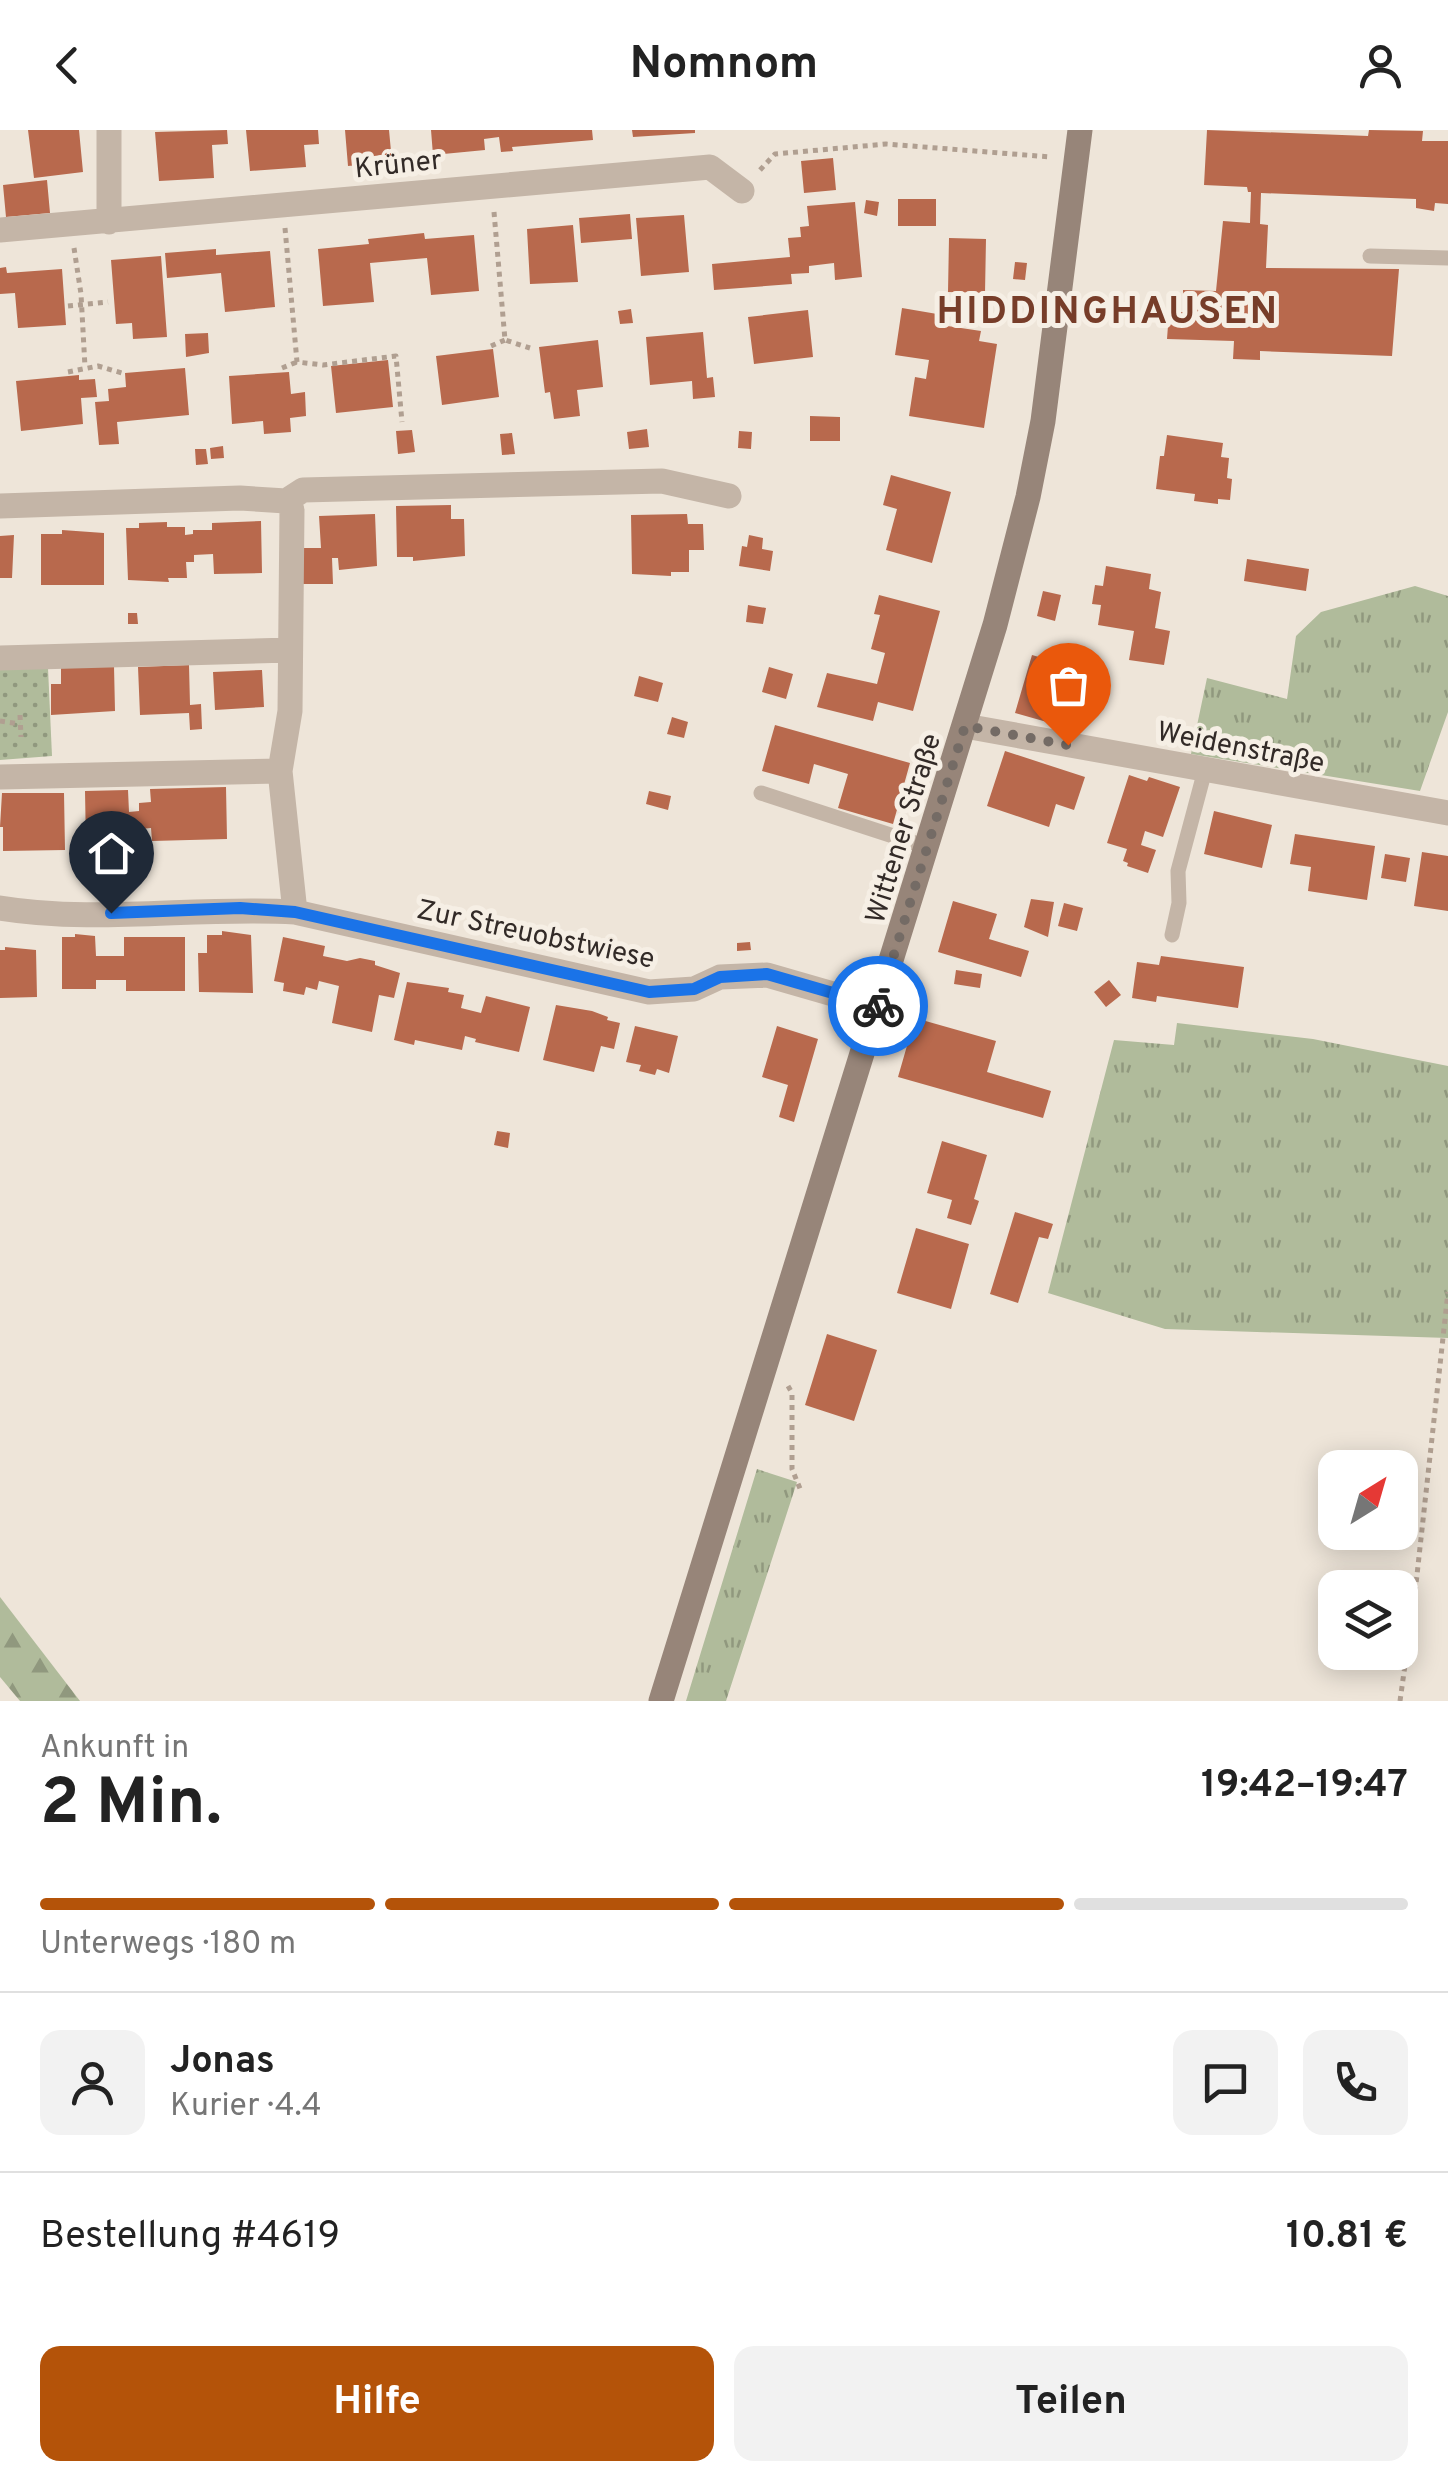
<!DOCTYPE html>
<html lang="de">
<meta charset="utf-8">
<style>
body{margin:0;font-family:Overpass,sans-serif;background:#f2f2f2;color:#222;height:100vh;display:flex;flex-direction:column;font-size:38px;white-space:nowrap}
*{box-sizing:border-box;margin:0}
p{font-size:32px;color:#767676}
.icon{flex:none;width:55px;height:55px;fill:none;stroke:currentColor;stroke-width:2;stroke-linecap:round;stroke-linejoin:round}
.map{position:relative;height:1571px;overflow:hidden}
.details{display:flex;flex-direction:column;background:#fff;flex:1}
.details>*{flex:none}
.needle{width:65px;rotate:37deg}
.buttons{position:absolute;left:1318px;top:1320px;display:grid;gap:20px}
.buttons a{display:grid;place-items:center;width:100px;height:100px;border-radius:20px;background:#fff;box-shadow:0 5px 25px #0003;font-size:50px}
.pin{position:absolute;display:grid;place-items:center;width:85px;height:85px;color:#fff;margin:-102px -42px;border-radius:50% 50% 50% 0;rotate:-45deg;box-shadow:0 0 10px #0007}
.pin .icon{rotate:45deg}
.courier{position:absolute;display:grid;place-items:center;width:100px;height:100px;margin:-50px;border:8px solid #1a73e8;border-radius:50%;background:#fff;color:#222;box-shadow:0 2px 12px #0007}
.summary em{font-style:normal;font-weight:700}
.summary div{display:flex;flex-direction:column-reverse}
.summary{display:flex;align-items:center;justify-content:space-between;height:170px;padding:0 40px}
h1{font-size:65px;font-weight:700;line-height:75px}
.bar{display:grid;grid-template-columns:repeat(4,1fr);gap:15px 10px;align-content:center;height:120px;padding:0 40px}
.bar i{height:12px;border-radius:8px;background:#e0e0e0}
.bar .current{background:#b45309}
.bar p{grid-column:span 4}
.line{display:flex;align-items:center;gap:25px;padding:0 40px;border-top:2px solid #e0e0e0}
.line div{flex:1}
.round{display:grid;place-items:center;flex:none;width:105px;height:105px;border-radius:20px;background:#f2f2f2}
.cta{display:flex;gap:20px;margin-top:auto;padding:20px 40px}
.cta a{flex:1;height:115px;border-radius:20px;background:#b45309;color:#fff;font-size:40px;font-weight:700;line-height:115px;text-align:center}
.cta a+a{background:#f2f2f2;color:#222}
header{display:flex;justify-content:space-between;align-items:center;height:130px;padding:0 40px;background:#fff;font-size:45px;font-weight:700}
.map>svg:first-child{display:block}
.grass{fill:url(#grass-tufts)}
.forest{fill:url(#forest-firs)}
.park{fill:url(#park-dots)}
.building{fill:#b8694d}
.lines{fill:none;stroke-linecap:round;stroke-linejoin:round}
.path{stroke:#b09f91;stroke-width:5;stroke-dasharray:5 5;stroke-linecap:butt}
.service{stroke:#c4b5a7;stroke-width:15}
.minor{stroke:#c4b5a7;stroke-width:25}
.secondary{stroke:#978579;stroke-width:25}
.done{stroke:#746b65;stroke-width:10;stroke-dasharray:0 18}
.route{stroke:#1a73e8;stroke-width:12}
.labels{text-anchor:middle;stroke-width:10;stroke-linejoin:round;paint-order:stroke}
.street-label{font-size:28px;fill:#322a27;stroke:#f6efe5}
.district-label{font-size:38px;font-weight:bold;letter-spacing:2.5px;fill:#773d29;stroke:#f6efe5}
</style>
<header><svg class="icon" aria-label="back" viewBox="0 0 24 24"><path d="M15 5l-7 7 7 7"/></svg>Nomnom<svg class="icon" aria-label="person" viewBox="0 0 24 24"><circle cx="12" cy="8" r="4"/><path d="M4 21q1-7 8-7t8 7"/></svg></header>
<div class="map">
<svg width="1448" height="1571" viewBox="0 0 1448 1571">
<defs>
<pattern id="grass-tufts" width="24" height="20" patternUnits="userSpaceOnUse" patternTransform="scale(2.5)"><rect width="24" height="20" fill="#b0bb9b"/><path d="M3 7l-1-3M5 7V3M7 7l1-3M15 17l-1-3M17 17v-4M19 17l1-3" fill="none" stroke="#90987e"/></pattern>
<pattern id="forest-firs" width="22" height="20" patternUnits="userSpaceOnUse" patternTransform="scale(2.5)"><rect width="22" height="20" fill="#b0bb9b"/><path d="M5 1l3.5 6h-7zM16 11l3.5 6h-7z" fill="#90987e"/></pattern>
<pattern id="park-dots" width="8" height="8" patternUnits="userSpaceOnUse" patternTransform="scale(2.5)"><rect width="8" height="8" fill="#b0bb9b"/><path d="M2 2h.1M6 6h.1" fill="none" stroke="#90987e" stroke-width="1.8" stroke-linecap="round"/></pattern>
</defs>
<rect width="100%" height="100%" fill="#eee5d9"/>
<path class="grass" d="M1415 456 1448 466V582L1420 661 1191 624 1207 548 1287 569 1296 506 1321 482Z
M1177 893 1313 909 1448 936V1208L1165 1199 1048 1163 1114 910 1174 915Z
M757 1339 797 1352 726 1571H686Z"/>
<path class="forest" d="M0 1467 80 1571H20L0 1547Z"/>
<path class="park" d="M0 533 48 538 52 626 0 630Z"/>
<path class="building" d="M28 0H79L83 42 34 48Z
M227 0 228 14 212 15 214 48 159 51 155 2Z
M246 0H318L319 14 304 15 306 37 250 41Z
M345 0H389L392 32 348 36Z
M431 0H592L593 10 512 17 513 21 501 22 499 7 484 9 485 20 433 25Z
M632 0H695V3L633 7Z
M1207 0 1368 6 1369 0 1423 1 1422 11H1448V74L1435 73 1434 81 1416 78V69L1261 63 1260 94 1268 95 1266 138 1399 139 1392 226 1260 221V230L1233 229 1234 211 1167 209 1169 182H1183V160L1216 161 1223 91 1250 93 1251 62H1248L1247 57 1204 55Z
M833 28 836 60 804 63 801 31Z
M47 50 50 83 6 87 3 55Z
M898 69H936V96H898Z
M866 70 879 72 877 86 864 83Z
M855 72 862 147 835 150 834 133 809 136V143L791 144 792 154 714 160 712 134 790 127 788 108 801 107 800 97 809 96 807 76Z
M630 84 632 109 581 113 579 88Z
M684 85 689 142 641 146 636 88Z
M573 95 578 152 530 154 527 99Z
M424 103 425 109 474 105 479 161 431 165 427 128 370 133 374 172 323 176 318 119 369 114 368 109Z
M949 108 986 109 985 163 948 162Z
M216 119V125L270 121 275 177 225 182 221 143 167 148 165 123Z
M161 126 167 207 133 209 132 193 116 194 111 130Z
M1015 132 1027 133 1025 150 1013 149Z
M6 137 7 143 62 139 66 195 18 198 15 163 0 164V138Z
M902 178 943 185 941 195 981 201 979 211 997 214 984 298 909 286 915 247 926 249 929 230 895 225Z
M631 179 633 193 620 194 618 181Z
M808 180 813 227 754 234 748 187Z
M703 202 707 248 713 247 715 267 693 269 692 251 650 255 646 207Z
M208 203 209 223 186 227 185 204Z
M598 210 603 257 577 260 580 286 554 289 550 262 545 263 539 217Z
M493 219 499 267 442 275 436 226Z
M388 230 393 277 336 283 331 236Z
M185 238 189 285 117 292 119 314 99 315 95 272 109 271 108 259 126 257 125 243Z
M289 242 291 264 305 262 306 286 290 288 291 302 264 304 263 291 232 294 229 246Z
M79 245V250L95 249 97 267 81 268 83 294 21 301 16 251Z
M810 286 840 287V311H810Z
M647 299 649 317 629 319 627 302Z
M412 300 415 322 398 324 396 301Z
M739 301 752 302 751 319 738 318Z
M512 303 515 324 502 325 500 304Z
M1167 305 1223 313 1221 327 1229 328 1227 348 1232 349 1230 370 1218 369V374L1194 371 1195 364 1156 359 1160 326H1164Z
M223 316 224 328 211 329 210 318Z
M195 319H206L208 334 196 335Z
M891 345 951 362 932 433 886 420 897 379 883 375Z
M451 375V389H464L465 426 413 431V427H397L396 376Z
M375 384 377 436 339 440 338 428H332L333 454H303L302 418H321L319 386Z
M687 384 688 394H703L704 420H689V442H671V446L632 444 631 385Z
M261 391 262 443 214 444 213 424 194 425V432H186L187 448H168L169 452 128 450 126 398H139V393L167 392V397H185V405L193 404V400H212V393Z
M62 400 104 403V455H41V404H62Z
M14 405 12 448H0V406Z
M749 405 763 408 762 419 773 421 770 441 739 436 742 416 747 417Z
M1247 429 1309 439 1306 461 1244 451Z
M1106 436 1151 444 1149 459 1161 462 1155 498 1170 501 1164 535 1129 530 1134 501 1098 495 1101 475 1092 474 1095 455 1103 456Z
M1043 461 1061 465 1055 491 1037 486Z
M879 465 940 481 913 581 878 572 873 591 817 577 827 543 877 554 885 523 871 519 880 485 874 484Z
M748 475 766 478 763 494 746 492Z
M128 483H137L138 494H128Z
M1032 525 1080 539 1061 596 1015 583Z
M189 535 190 575 201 574 202 599 190 600 189 583 140 585 138 537Z
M114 536 115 581 51 585V554H61V537Z
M769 537 793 544 786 569 762 562Z
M262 540 264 577 215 580 213 542Z
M639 546 663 553 658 572 634 566Z
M672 587 688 592 684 608 667 604Z
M775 595 910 633 893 694 838 678 848 644 814 634 809 654 762 641Z
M1005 621 1085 647 1074 680 1056 674 1049 697 987 676Z
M1129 645 1147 651 1149 647 1180 657 1163 707 1145 701 1141 715 1156 720 1148 743 1127 736 1128 733 1123 731 1127 719 1107 713Z
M226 657 227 709 152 711 151 698 140 699V717L86 716 85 661 128 660 129 682 139 681V673L151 672 150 659Z
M649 661 671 666 668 680 646 674Z
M2 663H64L65 720 3 721V697H0Z
M1214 681 1272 695 1262 738 1204 724Z
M1295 704 1375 716 1367 770 1308 761 1311 737 1290 734Z
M1422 722 1448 726V781L1414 776Z
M1385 724 1410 728 1406 752 1381 748Z
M1031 769 1054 772 1048 807 1024 797Z
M953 771 997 784 989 809 1029 821 1021 847 938 822Z
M1064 773 1083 778 1077 801 1058 796Z
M222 801 251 805 253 863 199 862 198 823H207V805H222Z
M75 804 95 806 96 826H124V807H185V861H126V850H96V859H62V807H75Z
M283 807 325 816 323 826 347 831 360 828 375 831V835L400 843 394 868 379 865 372 902 332 893 339 856 319 851 317 860 306 857 304 865 283 861 284 853 274 851Z
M750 812 751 820 737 821V813Z
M5 817 36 820 37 867 0 868V820H5Z
M1161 826 1244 837 1238 878 1157 866 1156 872 1132 868 1137 832 1159 835Z
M956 840 982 844 980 858 954 854Z
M1109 850 1121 865 1106 877 1094 862Z
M407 852 449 858 448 862 464 865 461 878 481 883 486 866 530 877 519 922 475 912 476 909 465 906 462 920 415 910 414 915 394 910Z
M556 875 592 881 608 887 607 890 620 893 614 919 601 916 594 942 543 930Z
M915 888 996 911 987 942 1051 961 1043 988 898 947Z
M635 896 678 906 669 943 657 939 655 945 639 941 641 935 626 932Z
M777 896 818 909 794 992 779 987 788 955 762 947Z
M497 1001 510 1003 508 1018 494 1015Z
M942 1011 987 1025 974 1069 979 1071 971 1095 947 1088 952 1070 927 1063Z
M1015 1082 1053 1094 1048 1109 1039 1107 1018 1173 990 1164Z
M916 1098 969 1114 951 1179 897 1163Z
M827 1204 877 1220 854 1291 805 1275Z"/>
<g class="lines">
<path class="path" d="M760 40 775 24 886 14 1051 27
M494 82 505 210 530 218
M285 98 297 232 323 235 396 226 402 292
M74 118 81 164 85 237
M68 176 108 172
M491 216 505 210
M282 238 297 232
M68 242 98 236 122 243
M20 585 21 607
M0 591 20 594
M788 1256 792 1263V1339L801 1361
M1400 1571 1415 1463 1448 1162"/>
<path class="service" d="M1370 126 1448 128
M761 663 927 717
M1172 805 1179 773 1178 741 1205 640"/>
<path class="minor" d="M109 0V92
M0 100 710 37 742 61
M286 371 303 360 662 351 729 366
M0 376 240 368 286 371 292 380 290 581 280 641 295 782
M0 528 290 520
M965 596 1448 683
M0 647 280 641
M0 778C97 794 197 776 295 782L649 862 694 859 720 847 767 845 878 877"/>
<path class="secondary" d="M661 1571 995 495 1028 367 1043 291 1080 0"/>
</g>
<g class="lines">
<path class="done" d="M878 876 965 596 1068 615"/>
<path class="route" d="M111 783 240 778 295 782 649 862 694 859 720 847 767 844 878 876"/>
</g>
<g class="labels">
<g class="street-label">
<text transform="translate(398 33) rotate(-6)" y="10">Krüner</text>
<text transform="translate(1241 616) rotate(11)" y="10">Weidenstraße</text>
<text transform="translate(902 698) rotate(-73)" y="10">Wittener Straße</text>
<text transform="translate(536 803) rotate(12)" y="10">Zur Streuobstwiese</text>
</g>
<g class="district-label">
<text x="1108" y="193">HIDDINGHAUSEN</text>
</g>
</g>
</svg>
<div class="buttons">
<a><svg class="needle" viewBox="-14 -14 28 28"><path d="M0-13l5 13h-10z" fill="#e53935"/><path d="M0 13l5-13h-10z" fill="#767676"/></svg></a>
<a><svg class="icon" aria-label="layers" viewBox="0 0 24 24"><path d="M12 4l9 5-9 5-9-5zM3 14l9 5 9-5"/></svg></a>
</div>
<div class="pin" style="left:1068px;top:615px;background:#ea580c"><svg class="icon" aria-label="bag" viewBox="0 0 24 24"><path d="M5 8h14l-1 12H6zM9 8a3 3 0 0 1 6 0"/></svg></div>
<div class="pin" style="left:111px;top:783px;background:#1f2937"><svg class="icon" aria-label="home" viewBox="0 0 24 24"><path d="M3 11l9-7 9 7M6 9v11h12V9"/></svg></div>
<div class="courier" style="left:878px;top:876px"><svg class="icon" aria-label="bike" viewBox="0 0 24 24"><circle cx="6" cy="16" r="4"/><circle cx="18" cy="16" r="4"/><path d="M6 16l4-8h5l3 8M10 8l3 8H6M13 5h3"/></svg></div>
</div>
<section class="details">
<div class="summary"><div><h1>2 Min.</h1><p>Ankunft in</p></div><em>19:42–19:47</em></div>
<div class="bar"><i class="current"></i><i class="current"></i><i class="current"></i><i></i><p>Unterwegs · 180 m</p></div>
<div class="line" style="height:180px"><a class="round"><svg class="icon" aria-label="person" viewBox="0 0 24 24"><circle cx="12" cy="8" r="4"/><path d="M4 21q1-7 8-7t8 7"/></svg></a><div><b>Jonas</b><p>Kurier · 4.4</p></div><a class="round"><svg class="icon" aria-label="chat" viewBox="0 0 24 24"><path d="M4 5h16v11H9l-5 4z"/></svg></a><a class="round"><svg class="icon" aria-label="phone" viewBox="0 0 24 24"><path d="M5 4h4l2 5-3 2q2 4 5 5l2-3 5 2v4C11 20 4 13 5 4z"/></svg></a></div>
<div class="line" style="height:130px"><div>Bestellung #4619</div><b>10.81 €</b></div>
<div class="cta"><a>Hilfe</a><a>Teilen</a></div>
</section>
